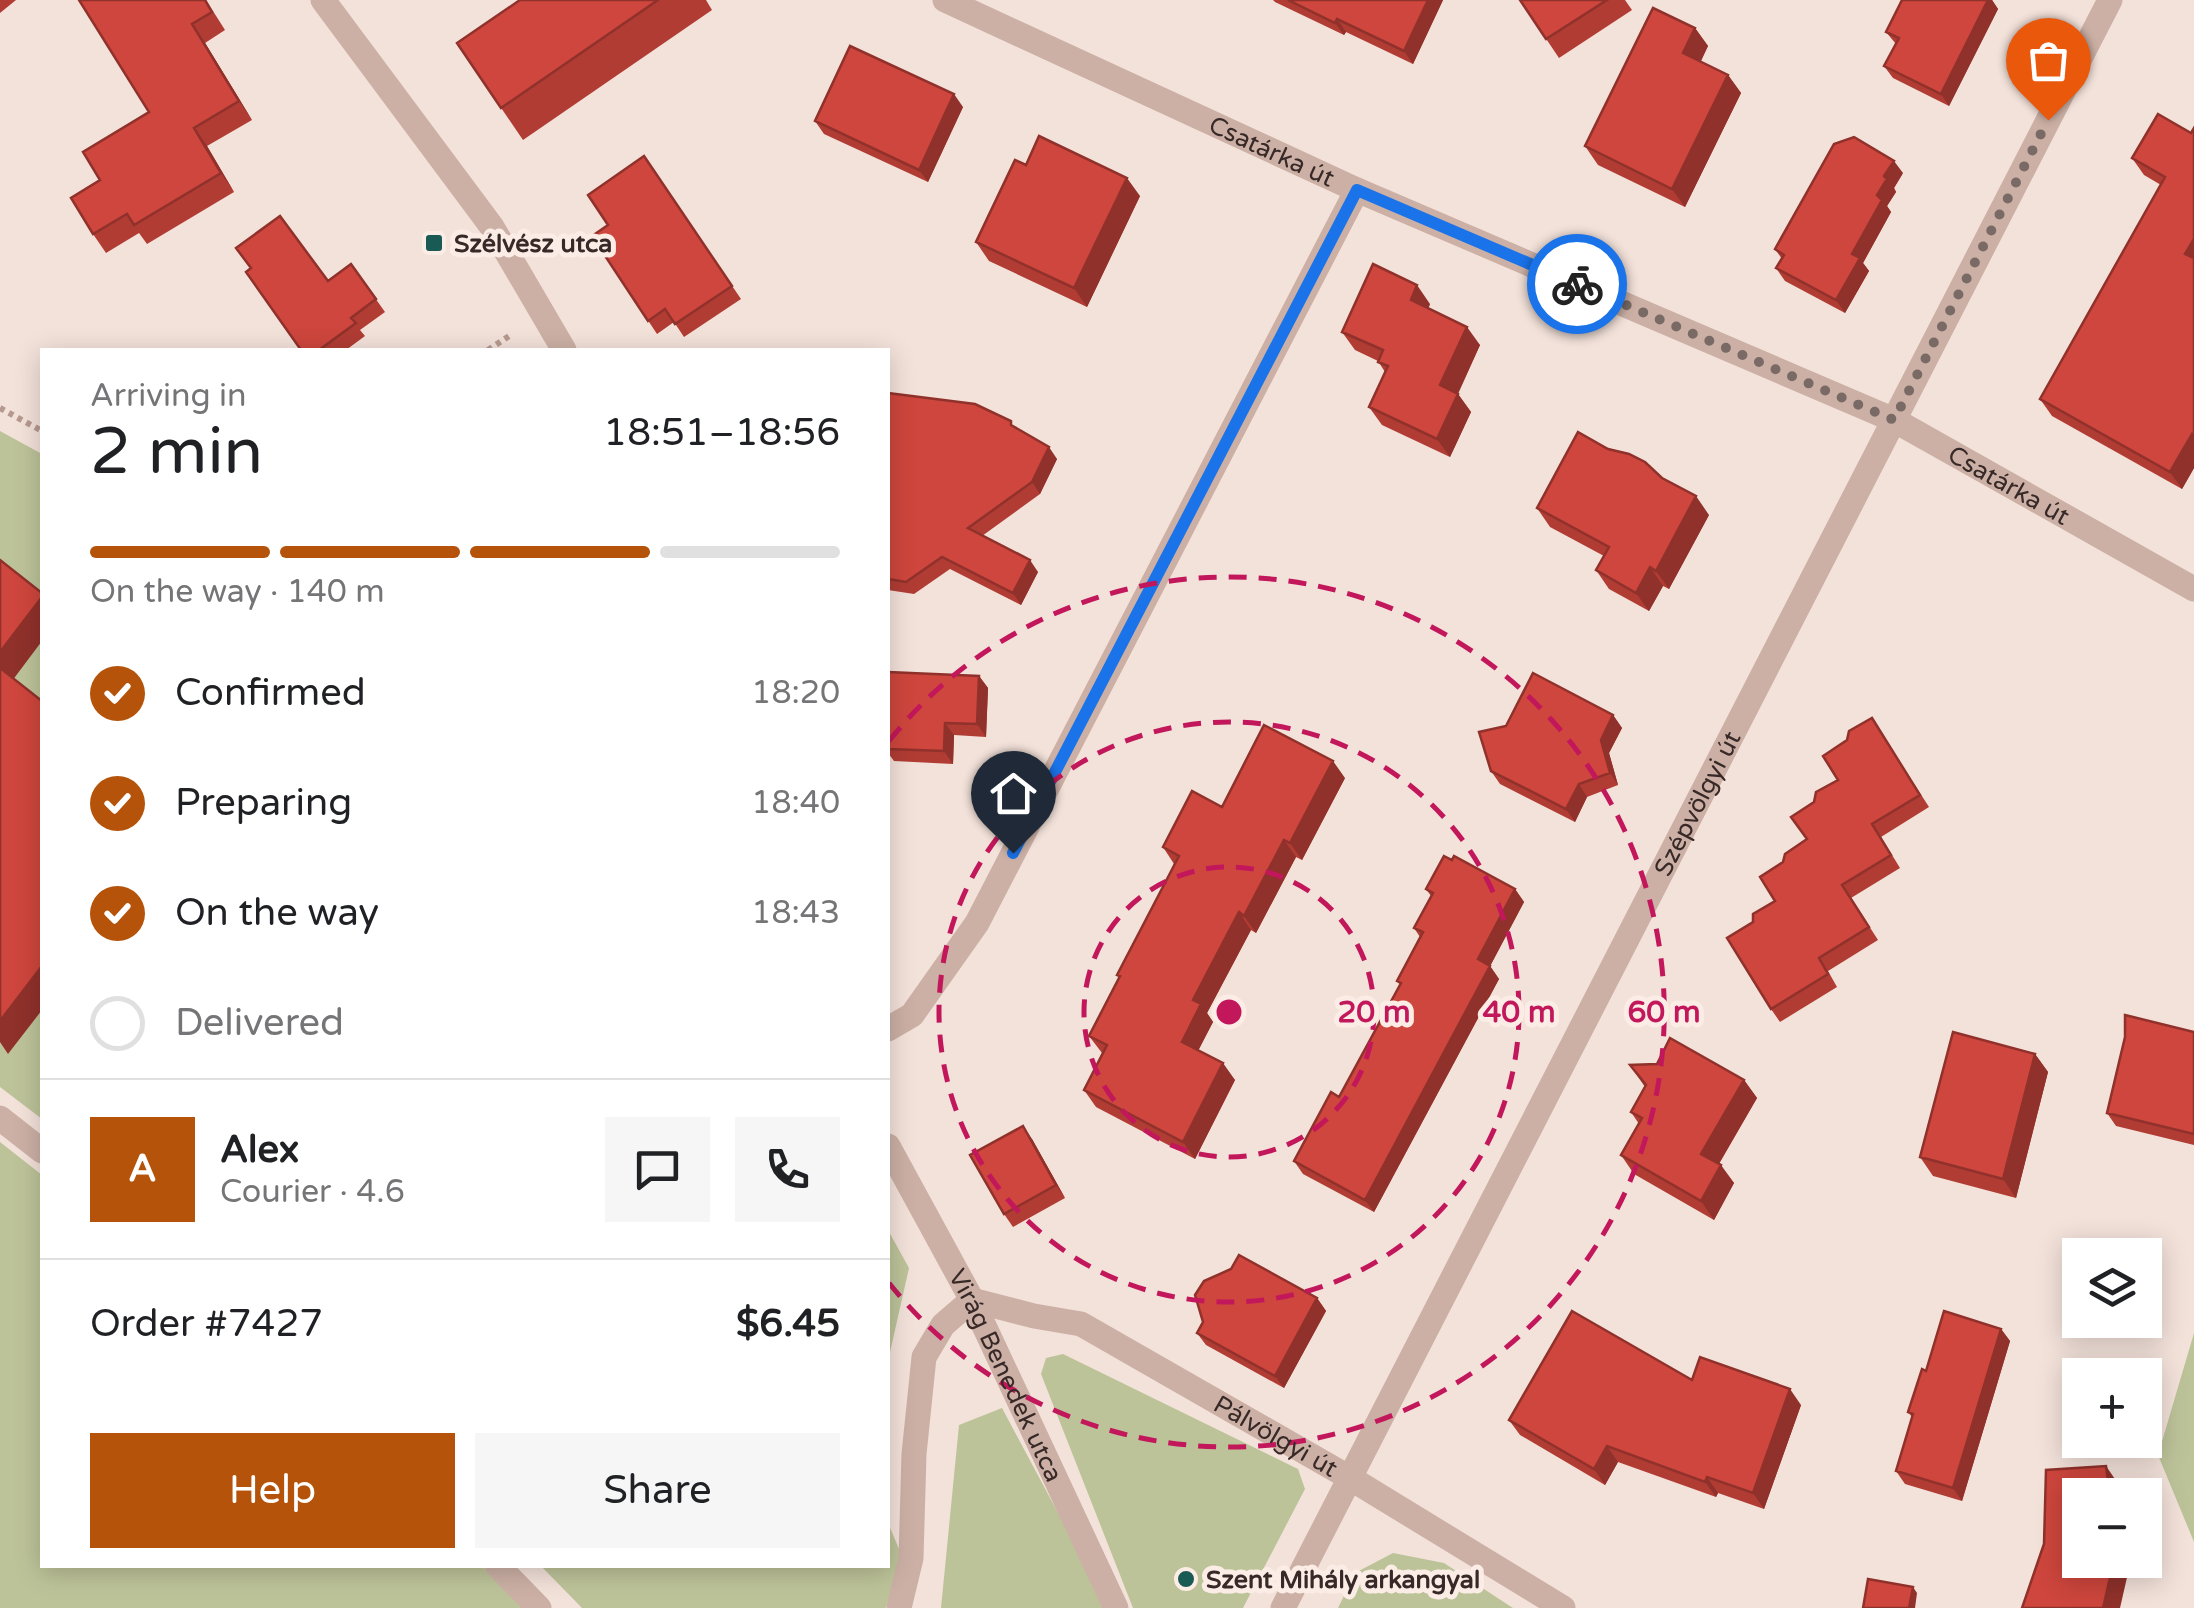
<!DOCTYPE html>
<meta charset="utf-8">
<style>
body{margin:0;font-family:"Varela Round",sans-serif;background:#f6f6f6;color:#202124;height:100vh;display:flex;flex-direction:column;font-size:38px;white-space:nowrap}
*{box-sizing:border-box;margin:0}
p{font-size:32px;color:#757577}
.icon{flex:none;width:55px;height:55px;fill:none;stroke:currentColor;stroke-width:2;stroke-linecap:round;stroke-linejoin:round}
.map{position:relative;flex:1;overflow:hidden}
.sheet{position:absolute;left:40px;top:348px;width:850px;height:1220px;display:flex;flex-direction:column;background:#fff;border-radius:0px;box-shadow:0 5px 25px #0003}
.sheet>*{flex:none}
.tools{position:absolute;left:2062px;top:1238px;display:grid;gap:20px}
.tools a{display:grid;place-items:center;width:100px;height:100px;border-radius:0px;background:#fff;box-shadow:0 5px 25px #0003;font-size:50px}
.pin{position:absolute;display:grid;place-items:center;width:85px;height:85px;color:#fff;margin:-102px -42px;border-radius:50% 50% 50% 0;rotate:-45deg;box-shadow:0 0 10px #0007}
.pin .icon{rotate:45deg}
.courier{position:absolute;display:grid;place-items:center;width:100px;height:100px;margin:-50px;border:8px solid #1a73e8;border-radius:50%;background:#fff;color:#222;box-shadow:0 2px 12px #0007}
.overview em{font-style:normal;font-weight:600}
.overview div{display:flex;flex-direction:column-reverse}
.overview{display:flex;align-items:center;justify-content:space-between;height:170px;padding:0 50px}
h1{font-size:65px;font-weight:600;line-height:75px}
.bar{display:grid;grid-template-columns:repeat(4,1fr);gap:15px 10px;align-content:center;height:120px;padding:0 50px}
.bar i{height:12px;border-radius:8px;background:#e0e0e0}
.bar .current{background:#b45309}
.bar p{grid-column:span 4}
.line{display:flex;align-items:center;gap:25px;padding:0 50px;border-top:2px solid #e0e0e0}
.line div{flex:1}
.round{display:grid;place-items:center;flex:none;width:105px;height:105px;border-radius:0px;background:#f6f6f6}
ol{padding:0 50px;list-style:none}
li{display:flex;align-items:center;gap:30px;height:110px}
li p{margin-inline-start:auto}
li .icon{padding:10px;border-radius:50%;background:#b45309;color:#fff;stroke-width:4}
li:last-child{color:#757577}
li i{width:55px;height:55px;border:5px solid #e0e0e0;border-radius:50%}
.primary-button{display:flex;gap:20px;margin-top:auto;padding:20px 50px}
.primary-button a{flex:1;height:115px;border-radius:0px;background:#b45309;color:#fff;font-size:40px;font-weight:600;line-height:115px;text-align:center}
.primary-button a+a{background:#f6f6f6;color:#202124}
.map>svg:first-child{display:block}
.green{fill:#bdc399}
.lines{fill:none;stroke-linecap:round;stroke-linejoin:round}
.path{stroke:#b8998f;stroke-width:6;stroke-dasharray:5 5;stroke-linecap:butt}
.minor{stroke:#ccb0a5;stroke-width:25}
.tertiary{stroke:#ccb0a5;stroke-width:25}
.wall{fill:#b13c34}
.shaded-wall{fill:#90312b}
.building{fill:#ce463d;stroke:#90312b;stroke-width:2.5}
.done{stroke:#796a66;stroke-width:10;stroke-dasharray:0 18}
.route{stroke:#1a73e8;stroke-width:12}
.ring{fill:none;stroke:#c2185b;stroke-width:5;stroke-dasharray:18 12}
.poi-dot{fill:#195b54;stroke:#fbede6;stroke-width:4}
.labels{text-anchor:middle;stroke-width:10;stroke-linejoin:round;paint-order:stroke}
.street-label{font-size:25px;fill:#372927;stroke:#fbede6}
.poi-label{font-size:25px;font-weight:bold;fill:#372927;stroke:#fbede6;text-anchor:start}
.centre{fill:#c2185b;stroke:#fbede6;stroke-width:5}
.ring-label{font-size:30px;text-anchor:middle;font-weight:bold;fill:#c2185b;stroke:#fbede6;stroke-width:10;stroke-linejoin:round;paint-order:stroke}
</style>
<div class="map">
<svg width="2194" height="1608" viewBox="0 0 2194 1608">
<rect width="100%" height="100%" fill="#f3e2da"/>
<path class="green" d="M0 431 42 454V1119L0 1087Z
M0 1142 42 1175V1565H481L526 1608H0Z
M888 1230 909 1268 888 1361Z
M2194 1333V1542L2158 1455Z
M1063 1354 1298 1469 1305 1489 1243 1608H1133L1041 1374 1046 1358Z
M1002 1408 1109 1608H941L959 1425Z
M888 1523 902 1556 886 1608H582L540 1565H888Z
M1393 1553 1444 1563 1513 1608H1338L1355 1573Z"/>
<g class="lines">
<path class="path" d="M488 350 512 334
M0 408 42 431"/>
<g class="minor">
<path id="s1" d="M945 0 1357 190 1894 420 2194 589"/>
<path d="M888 1029 912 1015 977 923 1357 190"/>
<path d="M0 1118 42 1151"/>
<path d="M497 1565 539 1608"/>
<path id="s2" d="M899 1608 911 1558 914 1454 924 1357 943 1325 972 1300 1034 1316 1081 1324 1350 1478 1563 1608"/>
<path id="s3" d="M1283 1608 2110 0"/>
</g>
<g class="tertiary">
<path d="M323 0 492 227 564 350"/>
<path id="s4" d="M888 1146 972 1300 1116 1608"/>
</g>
</g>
<path class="wall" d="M0 0H16L0 13Z
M79 0H206L225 30 205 43 252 120 207 146 234 192 147 244 139 233 106 253 93 234 100 180 149 112Z
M520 0H706L712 10 523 140 457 43Z
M1273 0H1443L1413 64 1346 32 1344 35 1275 2Z
M1520 0H1625L1632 10 1559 58Z
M1902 0H1992L1998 9 1949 106 1893 78 1884 66 1896 44 1886 32Z
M1695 28 1708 46 1700 62 1728 75 1741 93 1685 207 1598 165 1585 146Z
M963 107 928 182 824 134 815 121Z
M2194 128V468L2182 489 2052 416 2040 399 2161 185 2144 175 2132 158 2191 133Z
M644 156 741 299 684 337 674 322 657 334 592 236 608 225Z
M1026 165 1140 196 1087 307 989 261 976 242Z
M1903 173 1894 188 1896 192 1887 206 1891 212 1863 263 1869 271 1845 313 1785 281 1776 268 1782 259 1775 249Z
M351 264 385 312 360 330 365 336 346 350H301L328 281Z
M1430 304 1428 309 1480 345 1458 394 1471 412 1450 457 1382 425 1369 407 1385 372 1378 361 1355 350 1342 332Z
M888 393 1016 428 1057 459 1040 494 982 536 1038 572 1021 605 950 569 914 594 888 590Z
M1537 508 1709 515 1669 589 1663 586 1649 611 1609 589 1596 570 1604 556 1550 527Z
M888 672 979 676 988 688 986 737 954 735 953 764 894 761 888 753Z
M1613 715 1622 728 1609 753 1618 785 1587 797 1575 822 1500 784 1491 771Z
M1880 731 1929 807 1881 837 1900 868 1851 898 1878 940 1828 971 1837 987 1780 1022 1771 1009 1753 922 1775 901 1783 862 1807 840 1814 802 1838 780 1847 740Z
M1345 778 1302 860 1296 857 1256 933 1251 930 1207 1013 1213 1022 1198 1050 1235 1080 1195 1159 1096 1107 1084 1090 1102 1053 1089 1036 1119 978 1117 975 1174 864 1163 847 1222 807Z
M1426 889H1515L1524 902 1490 966 1499 979 1374 1212 1303 1174 1294 1161 1339 1097 1400 985 1397 981 1420 937 1414 928 1431 896Z
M2194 1032V1145L2116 1126 2107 1113Z
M2035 1054 2048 1072 2016 1198 1933 1176 1920 1157Z
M1630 1065 1744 1080 1757 1098 1719 1164 1734 1183 1714 1220 1634 1174 1621 1155 1639 1124 1631 1112 1645 1087Z
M1032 1139 1065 1198 1013 1227 1004 1214Z
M1317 1298 1326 1311 1284 1388 1206 1345 1197 1333Z
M2001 1329 2010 1341 1962 1501 1905 1484 1896 1471 1912 1417 1908 1412 1926 1371Z
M1801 1405 1764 1509 1718 1493 1716 1497 1618 1462 1605 1485 1520 1435 1509 1420Z"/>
<path class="shaded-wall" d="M1428 0H1443L1413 64 1404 51Z
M1988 0H1992L1998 9 1949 106 1941 94Z
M1337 19 1346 32 1344 35 1335 23Z
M192 24 205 43 252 120 239 101Z
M1695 28 1708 46 1696 72 1683 53Z
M1728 75 1741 93 1685 207 1672 189Z
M954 94 963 107 928 182 919 170Z
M194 128 207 146 234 192 221 173Z
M1894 161 1903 173 1894 188 1896 192 1887 206 1891 212 1863 263 1869 271 1845 313 1836 300 1852 254 1884 176Z
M1127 178 1140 196 1087 307 1074 288Z
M2194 239V266L2185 254Z
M1417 285 1430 304 1424 319 1411 300Z
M1467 327 1480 345 1453 404 1440 385Z
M1458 394 1471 412 1450 457 1437 439Z
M2192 434 2194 438V468L2182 489 2170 472Z
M1049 447 1057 459 1040 494 1032 482Z
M1696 496 1709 515 1669 589 1656 571Z
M1030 560 1038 572 1021 605 1013 593Z
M1650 567 1663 586 1649 611 1636 593Z
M42 597V641L9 685 0 673V652Z
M979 676 988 688 986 737 977 724Z
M1613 715 1622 728 1609 753 1618 785 1610 773 1601 740Z
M945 723 954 735 953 764 944 751Z
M1333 761 1345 778 1302 860 1290 843Z
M1579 784 1587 797 1575 822 1566 809Z
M1284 840 1296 857 1256 933 1244 916Z
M1515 889 1524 902 1487 972 1478 959Z
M1239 912 1251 930 1207 1013 1213 1022 1194 1059 1182 1042 1193 1000Z
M42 966V1010L8 1054 0 1042V1021Z
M1490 966 1499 979 1374 1212 1365 1200Z
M2035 1054 2048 1072 2016 1198 2003 1179Z
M1223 1063 1235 1080 1195 1159 1183 1142Z
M1744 1080 1757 1098 1714 1172 1701 1154Z
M1023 1126 1032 1139 1065 1198 1056 1185Z
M1721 1165 1734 1183 1714 1220 1701 1201Z
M1317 1298 1326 1311 1284 1388 1275 1376Z
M2001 1329 2010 1341 1962 1501 1953 1488Z
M1790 1389 1801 1405 1764 1509 1753 1493Z
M1607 1446 1618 1462 1605 1485 1594 1469Z
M2106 1466 2119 1485 2120 1495 2109 1489Z
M1707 1477 1718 1493 1716 1497 1705 1482Z
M2114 1560H2131L2120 1608H2103Z
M1913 1587 1917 1593 1915 1608H1909Z"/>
<path class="building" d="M79 0H205L212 12 192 24 239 101 194 128 221 173 134 225 127 214 93 234 71 198 100 180 83 152 149 112Z
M520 0H658L501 108 457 43Z
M1288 0H1428L1404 51 1337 19 1335 23Z
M1520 0H1607L1546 39Z
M1902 0H1988L1941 94 1884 66 1899 38 1886 32Z
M1653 8 1695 28 1683 53 1728 75 1672 189 1585 146Z
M850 46 954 94 919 170 815 121Z
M2158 114 2191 133 2194 128V239L2185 254 2194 258V436L2192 434 2170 472 2040 399 2165 177 2132 158Z
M1039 136 1127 178 1074 288 976 242 1015 160 1026 165Z
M1854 137 1894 161 1884 176 1887 179 1877 195 1882 200 1852 254 1860 258 1836 300 1776 268 1784 255 1775 249 1834 144Z
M644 156 732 286 675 324 665 309 648 321 592 236 608 225 588 195Z
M280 216 328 281 351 264 376 299 351 318 356 323 319 350H301L246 272 251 268 236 248Z
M1373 264 1417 285 1411 300 1467 327 1440 385 1458 394 1437 439 1369 407 1388 366 1378 362 1383 350 1342 332Z
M888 393 975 404 1011 421V425L1049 447 1032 482 968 528 1030 560 1013 593 942 557 906 582 888 579Z
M1578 432 1608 449 1629 454 1645 462 1662 478 1696 496 1656 571 1650 567 1636 593 1596 570 1609 547 1537 508Z
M0 560 42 593V597L0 652Z
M0 668 42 701V966L0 1021Z
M888 672 979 676 977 724 945 723 944 751 888 749Z
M1533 673 1613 715 1601 740 1610 773 1579 784 1566 809 1491 771 1479 732 1506 726Z
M1872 718 1920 795 1872 824 1891 855 1842 885 1869 927 1819 958 1828 974 1771 1009 1727 938 1753 922V914L1775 901 1760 877 1783 862 1785 854 1807 839 1791 817 1814 802 1816 792 1838 780 1823 756 1847 740 1849 731Z
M1264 725 1333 761 1290 843 1284 840 1244 916 1239 912 1193 1000 1201 1004 1182 1042 1223 1063 1183 1142 1084 1090 1107 1045 1089 1036 1120 976 1117 975 1179 856 1163 847 1192 791 1222 807Z
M1444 856 1452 860 1454 856 1515 889 1478 959 1490 966 1365 1200 1294 1161 1331 1092 1339 1097 1401 983 1397 981 1423 932 1414 928 1433 893 1426 889Z
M2125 1015 2194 1032V1134L2107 1113 2125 1037Z
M1953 1032 2035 1054 2003 1179 1920 1157Z
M1670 1038 1744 1080 1701 1154 1721 1165 1701 1201 1621 1155 1642 1118 1631 1112 1646 1085 1630 1065 1657 1064Z
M1023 1126 1056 1185 1004 1214 970 1155Z
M1239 1255 1317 1298 1275 1376 1197 1333 1203 1322 1195 1295 1204 1281 1231 1269Z
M1572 1311 1692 1380 1700 1357 1790 1389 1753 1493 1707 1477 1705 1482 1607 1446 1594 1469 1509 1420Z
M1944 1311 2001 1329 1953 1488 1896 1471 1913 1414 1908 1412 1922 1369 1926 1371Z
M2106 1466 2109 1489 2127 1495H2080V1560H2114L2103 1608H2022L2044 1544 2046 1470Z
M1868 1579 1913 1587 1909 1608H1863Z"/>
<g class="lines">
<path class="done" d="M1577 284 1894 420 2048 120"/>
<path class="route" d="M1013 853 1357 190 1577 284"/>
</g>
<g class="ring">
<circle cx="1229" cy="1012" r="145"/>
<circle cx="1229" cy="1012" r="290"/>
<path d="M889 741A435 435 0 1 1 889 1283"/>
</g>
<g class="poi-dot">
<rect x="424" y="233" width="20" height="20" rx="5"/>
<circle cx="1186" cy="1579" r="10"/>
</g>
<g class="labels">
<g class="street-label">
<text dy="9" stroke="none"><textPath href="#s1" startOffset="360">Csatárka út</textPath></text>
<text dy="9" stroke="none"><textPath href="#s1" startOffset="1170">Csatárka út</textPath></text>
<text dy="9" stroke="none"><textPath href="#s3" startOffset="905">Szépvölgyi út</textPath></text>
<text dy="9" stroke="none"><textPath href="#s4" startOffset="258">Virág Benedek utca</textPath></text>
<text dy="9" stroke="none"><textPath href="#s2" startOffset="665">Pálvölgyi út</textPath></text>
</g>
<g class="poi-label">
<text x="454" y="252">Szélvész utca</text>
<text x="1206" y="1588">Szent Mihály arkangyal</text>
</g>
</g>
<circle cx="1229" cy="1012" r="15" class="centre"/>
<g class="ring-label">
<text x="1374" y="1022">20 m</text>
<text x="1519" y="1022">40 m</text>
<text x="1664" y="1022">60 m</text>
</g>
</svg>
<div class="tools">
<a><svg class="icon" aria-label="layers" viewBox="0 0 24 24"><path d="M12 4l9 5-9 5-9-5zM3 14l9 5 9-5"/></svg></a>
<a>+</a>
<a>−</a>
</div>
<div class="pin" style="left:2048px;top:120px;background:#ea580c"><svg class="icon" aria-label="bag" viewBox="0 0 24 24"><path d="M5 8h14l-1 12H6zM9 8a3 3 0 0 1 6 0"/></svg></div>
<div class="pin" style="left:1013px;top:853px;background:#1f2937"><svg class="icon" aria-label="home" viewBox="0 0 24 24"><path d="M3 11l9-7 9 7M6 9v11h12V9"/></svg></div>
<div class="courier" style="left:1577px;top:284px"><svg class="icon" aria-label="bike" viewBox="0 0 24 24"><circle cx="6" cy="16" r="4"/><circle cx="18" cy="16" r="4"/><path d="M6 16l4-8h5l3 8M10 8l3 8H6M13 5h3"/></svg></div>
<section class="sheet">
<div class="overview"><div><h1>2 min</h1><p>Arriving in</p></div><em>18:51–18:56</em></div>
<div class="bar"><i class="current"></i><i class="current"></i><i class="current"></i><i></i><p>On the way · 140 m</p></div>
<ol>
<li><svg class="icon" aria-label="check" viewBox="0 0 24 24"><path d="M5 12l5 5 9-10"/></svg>Confirmed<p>18:20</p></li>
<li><svg class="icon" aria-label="check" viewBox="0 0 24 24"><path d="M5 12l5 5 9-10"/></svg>Preparing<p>18:40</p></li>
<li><svg class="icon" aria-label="check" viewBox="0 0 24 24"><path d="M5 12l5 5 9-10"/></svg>On the way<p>18:43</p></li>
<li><i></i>Delivered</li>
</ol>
<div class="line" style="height:180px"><b class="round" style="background:#b45309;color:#fff">A</b><div><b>Alex</b><p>Courier · 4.6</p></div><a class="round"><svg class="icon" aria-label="chat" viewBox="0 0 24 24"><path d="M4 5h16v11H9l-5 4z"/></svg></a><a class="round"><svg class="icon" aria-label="phone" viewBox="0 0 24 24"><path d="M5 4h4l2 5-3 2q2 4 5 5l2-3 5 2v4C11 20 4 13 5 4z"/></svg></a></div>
<div class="line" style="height:130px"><div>Order #7427</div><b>$6.45</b></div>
<div class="primary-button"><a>Help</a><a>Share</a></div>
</section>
</div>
